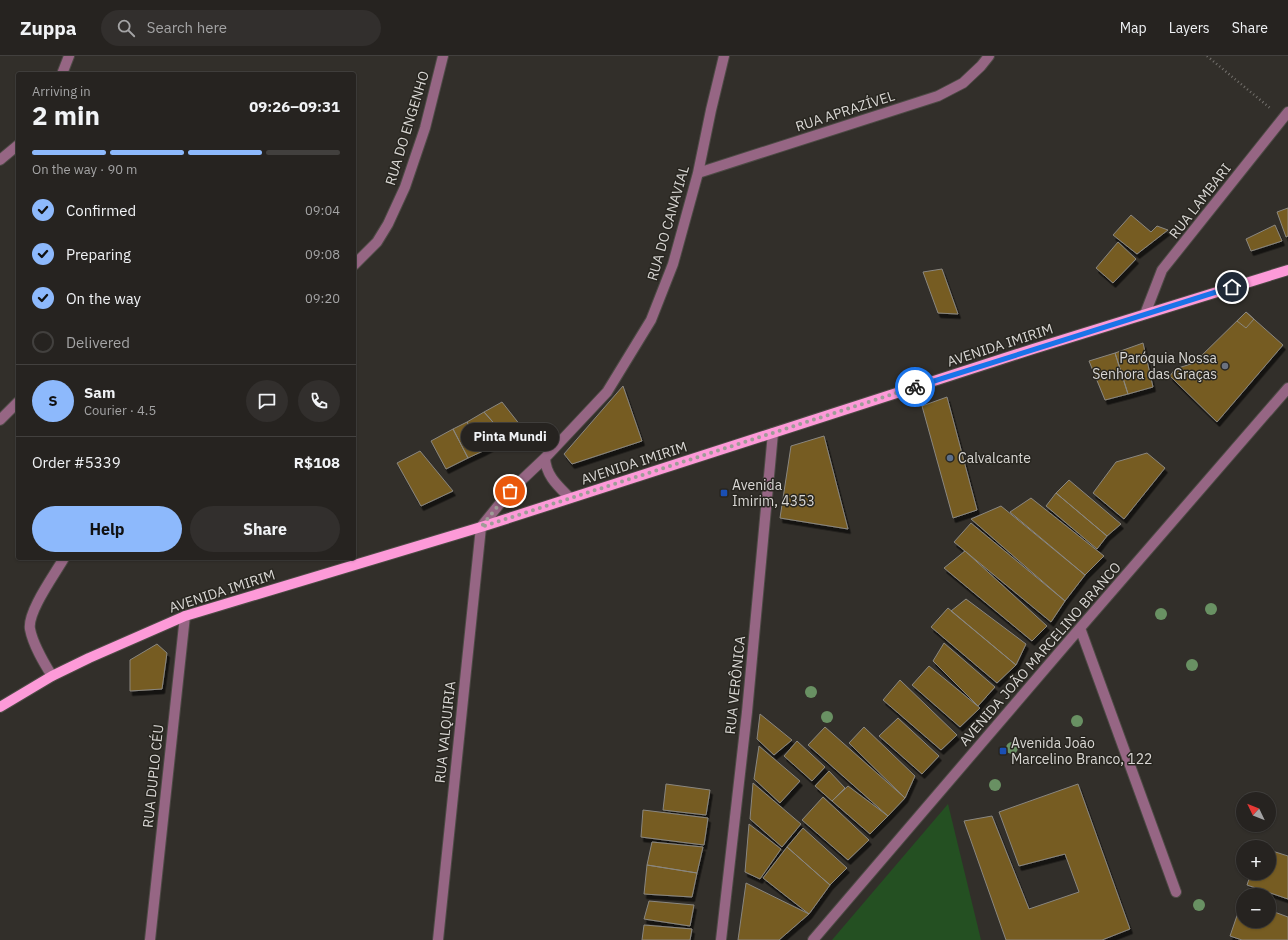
<!DOCTYPE html>
<meta charset="utf-8">
<style>
body{margin:0;font-family:"IBM Plex Sans",sans-serif;background:#322f2d;color:#f1f3f6;height:100vh;display:flex;flex-direction:column;font-size:15px;white-space:nowrap}
*{box-sizing:border-box;margin:0}
p{font-size:13px;color:#a4a4a5}
.icon{flex:none;width:22px;height:22px;fill:none;stroke:currentColor;stroke-width:2;stroke-linecap:round;stroke-linejoin:round}
.map{position:relative;flex:1;overflow:hidden}
.side{position:absolute;left:16px;top:16px;width:340px;height:488px;display:flex;flex-direction:column;background:#262320;border-radius:4px;box-shadow:0 1px 3px #0004,0 0 0 1px #42403e}
.side>*{flex:none}
.needle{width:26px;rotate:313deg}
.controls{position:absolute;left:1236px;top:736px;display:grid;gap:8px}
.controls a{display:grid;place-items:center;width:40px;height:40px;border-radius:50%;background:#262320;box-shadow:0 1px 3px #0004,0 0 0 1px #42403e;font-size:20px}
.pin{position:absolute;display:grid;place-items:center;width:34px;height:34px;color:#fff;margin:-17px;border:2px solid #fff;border-radius:50%;box-shadow:0 1px 4px #0007}
.courier{position:absolute;display:grid;place-items:center;width:40px;height:40px;margin:-20px;border:3px solid #1a73e8;border-radius:50%;background:#fff;color:#222;box-shadow:0 1px 5px #0007}
.bubble{position:absolute;height:28px;border-radius:14px;background:#262320;box-shadow:0 1px 3px #0004,0 0 0 1px #42403e;font-size:13px;font-weight:700;line-height:28px;text-align:center}
.summary em{font-style:normal;font-weight:700}
.summary div{display:flex;flex-direction:column-reverse}
.summary{display:flex;align-items:center;justify-content:space-between;height:68px;padding:0 16px}
h1{font-size:26px;font-weight:700;line-height:30px}
.bar{display:grid;grid-template-columns:repeat(4,1fr);gap:6px 4px;align-content:center;height:48px;padding:0 16px}
.bar i{height:5px;border-radius:3px;background:#42403e}
.bar .on{background:#8db9fc}
.bar p{grid-column:span 4}
.line{display:flex;align-items:center;gap:10px;padding:0 16px;border-top:1px solid #42403e}
.line div{flex:1}
.round{display:grid;place-items:center;flex:none;width:42px;height:42px;border-radius:21px;background:#322f2d}
ol{padding:0 16px;list-style:none}
li{display:flex;align-items:center;gap:12px;height:44px}
li p{margin-inline-start:auto}
li .icon{padding:4px;border-radius:50%;background:#8db9fc;color:#111;stroke-width:4}
li:last-child{color:#a4a4a5}
li i{width:22px;height:22px;border:2px solid #42403e;border-radius:50%}
.action{display:flex;gap:8px;margin-top:auto;padding:8px 16px}
.action a{flex:1;height:46px;border-radius:24px;background:#8db9fc;color:#111;font-size:16px;font-weight:700;line-height:46px;text-align:center}
.action a+a{background:#322f2d;color:#f1f3f6}
header{display:flex;align-items:center;gap:24px;box-sizing:border-box;height:56px;padding:0 20px;background:#262320;border-bottom:1px solid #42403e}
header strong{font-size:19px}
nav{display:flex;gap:22px;margin-inline-start:auto;font-size:14px}
.search{width:280px;height:36px;background:#322f2d;display:flex;align-items:center;gap:10px;box-sizing:border-box;padding:0 14px;border-radius:22px;color:#a4a4a5;font-size:15px}
.map>svg:first-child{display:block}
.green{fill:#245022}
.building{fill:#765b20;stroke:#8a8780;filter:url(#shadow)}
.lines{fill:none;stroke-linecap:round;stroke-linejoin:round}
.minor-casing{stroke:#4d4a45;stroke-width:12}
.major-casing{stroke:#4d4a45;stroke-width:12}
.path{stroke:#75726e;stroke-width:2.5;stroke-dasharray:1 3;stroke-linecap:butt}
.minor{stroke:#966684;stroke-width:10}
.major{stroke:#fd9ad8;stroke-width:10}
.tree{fill:#699163}
.done{stroke:#9f9c98;stroke-width:4;stroke-dasharray:0 7.2}
.route{stroke:#1a73e8;stroke-width:5}
.worship-dot{fill:#6b7280;stroke:#282620;stroke-width:1.5}
.service-dot{fill:#5c6f8a;stroke:#282620;stroke-width:1.5}
.transit-dot{fill:#1a4fb4;stroke:#282620;stroke-width:1.5}
.labels{text-anchor:middle;stroke-width:3;stroke-linejoin:round;paint-order:stroke}
.street-label{font-size:14px;fill:#d9d7d4;stroke:#282620}
.poi-label{font-size:14px;fill:#d9d7d4;stroke:#282620;text-anchor:start}
</style>
<header>
<strong>Zuppa</strong>
<div class="search"><svg class="icon" aria-label="search" viewBox="0 0 24 24"><circle cx="10" cy="10" r="6"/><path d="M15 15l6 6"/></svg>Search here</div>
<nav><a>Map</a><a>Layers</a><a>Share</a></nav>
</header>
<div class="map">
<svg width="1288" height="884" viewBox="0 0 1288 884">
<defs>
<filter id="shadow"><feDropShadow dx="2.5" dy="4.5" stdDeviation="0" flood-color="#0009"/></filter>
</defs>
<rect width="100%" height="100%" fill="#322f2a"/>
<path class="green" d="M948 748 981 884H832Z"/>
<path class="building" d="M1288 152V180L1286 181 1277 156Z
M1131 159 1151 176 1157 170 1168 174 1137 198 1113 179Z
M1275 169 1282 185 1251 195 1246 183Z
M1118 186 1136 203 1113 227 1096 212Z
M942 213 958 258 938 257 923 216Z
M1246 256 1283 289 1217 366 1170 320 1175 313 1194 307Z
M1246 256 1254 263 1246 272 1237 265Z
M1143 287 1153 331 1128 338 1115 297Z
M1115 297 1128 338 1105 344 1089 305Z
M623 330 642 385 572 408 564 398Z
M947 341 977 454 953 462 922 350Z
M502 346 524 374 507 382 484 356Z
M484 356 507 382 483 395 467 366Z
M467 366 483 395 468 402 453 373Z
M453 373 468 402 446 413 431 385Z
M824 380 848 473 780 462 791 390Z
M420 395 453 435 421 450 397 407Z
M1147 397 1165 412 1124 463 1093 437 1116 406Z
M1069 424 1121 468 1107 480 1056 437Z
M1056 437 1107 480 1097 493 1046 450Z
M1031 442 1104 500 1085 519 1010 456Z
M1001 450 1085 519 1065 545 971 463Z
M971 467 1065 545 1051 566 954 486Z
M965 495 1047 570 1032 585 944 512Z
M966 543 1026 588 1016 609 951 555Z
M948 552 1016 609 997 627 931 571Z
M944 587 995 631 978 650 933 605Z
M157 588 167 597 162 633 130 635V604Z
M929 610 980 652 960 671 912 629Z
M900 624 957 679 941 694 883 644Z
M760 658 792 684 774 699 757 683Z
M898 662 939 700 922 718 879 680Z
M825 671 905 742 888 760 808 689Z
M864 671 915 720 905 742 849 687Z
M797 685 825 711 812 725 784 700Z
M759 690 800 725 780 747 754 723Z
M829 715 845 732 832 745 815 730Z
M753 727 801 768 782 791 750 763Z
M666 728 710 734 706 759 663 754Z
M1078 728 1130 873 1102 884H1006L964 765 992 760 1029 853 1079 836 1065 798 1019 810 999 756Z
M848 730 888 760 870 778 832 745Z
M823 741 869 784 848 804 802 764Z
M643 754 708 762 704 789 641 781Z
M749 768 781 793 760 823 745 816Z
M803 772 847 812 830 829 787 791Z
M652 786 703 791 697 817 647 809Z
M787 791 830 829 809 858 763 822Z
M1269 794 1288 800V843L1247 829 1251 817H1269Z
M647 809 697 817 692 841 644 838Z
M746 827 809 858 779 884H738Z
M649 845 694 849 690 870 644 863Z
M1242 845H1243V865H1269V854L1288 861V884H1242L1230 880Z
M644 869 692 873 690 884H642Z"/>
<g class="lines">
<g class="minor-casing">
<path id="minor" d="M62 18 69 0
M0 104 18 89
M698 117 938 40 963 27 981 10 989 0
M354 209 377 186 388 168 405 131 425 72 443 0
M1145 258 1162 214 1288 56
M0 364 18 346
M545 402C546 420 558 430 570 442
M1080 572 1176 836
M52 620C44 607 33 589 30 573 27 556 55 518 64 502
M150 884 185 560
M438 884 481 471 510 435 545 402 607 336 651 264 673 208 698 117 711 54 724 0
M721 884 747 656 773 377
M813 884 1080 572 1288 332"/>
</g>
<g class="major-casing">
<path id="major" d="M0 651 52 620 89 602 185 560 481 471 1033 293 1288 214"/>
</g>
<path class="path" d="M1207 0 1270 52"/>
<use href="#minor" class="minor"/>
<use href="#major" class="major"/>
</g>
<g class="tree">
<circle cx="1211" cy="553" r="6"/>
<circle cx="1161" cy="558" r="6"/>
<circle cx="1192" cy="609" r="6"/>
<circle cx="811" cy="636" r="6"/>
<circle cx="827" cy="661" r="6"/>
<circle cx="1077" cy="665" r="6"/>
<circle cx="1012" cy="692" r="6"/>
<circle cx="995" cy="729" r="6"/>
<circle cx="1199" cy="849" r="6"/>
</g>
<g class="lines">
<path class="done" d="M510 435 481 471 915 331"/>
<path class="route" d="M915 331 1232 231"/>
</g>
<circle class="worship-dot" cx="1225" cy="310" r="4"/>
<circle class="service-dot" cx="950" cy="402" r="4"/>
<g class="transit-dot">
<rect x="720" y="433" width="8" height="8" rx="2"/>
<rect x="999" y="691" width="8" height="8" rx="2"/>
</g>
<g class="labels">
<g class="street-label">
<text transform="translate(845 55) rotate(-18)" y="5">RUA APRAZÍVEL</text>
<text transform="translate(407 72) rotate(-73)" y="5">RUA DO ENGENHO</text>
<text transform="translate(1200 145) rotate(-52)" y="5">RUA LAMBARI</text>
<text transform="translate(668 167) rotate(-74)" y="5">RUA DO CANAVIAL</text>
<text transform="translate(1000 289) rotate(-18)" y="5">AVENIDA IMIRIM</text>
<text transform="translate(634 407) rotate(-18)" y="5">AVENIDA IMIRIM</text>
<text transform="translate(222 535) rotate(-18)" y="5">AVENIDA IMIRIM</text>
<text transform="translate(1040 598) rotate(-49)" y="5">AVENIDA JOÃO MARCELINO BRANCO</text>
<text transform="translate(735 629) rotate(-84)" y="5">RUA VERÔNICA</text>
<text transform="translate(445 676) rotate(-84)" y="5">RUA VALQUIRIA</text>
<text transform="translate(153 720) rotate(-84)" y="5">RUA DUPLO CÉU</text>
</g>
<g class="poi-label">
<text x="1217" y="307" text-anchor="end">Paróquia Nossa<tspan x="1217" dy="16">Senhora das Graças</tspan></text>
<text x="958" y="407">Calvalcante</text>
<text x="732" y="434">Avenida<tspan x="732" dy="16">Imirim, 4353</tspan></text>
<text x="1011" y="692">Avenida João<tspan x="1011" dy="16">Marcelino Branco, 122</tspan></text>
</g>
</g>
</svg>
<div class="controls">
<a><svg class="needle" viewBox="-14 -14 28 28"><path d="M0-13l5 13h-10z" fill="#e53935"/><path d="M0 13l5-13h-10z" fill="#a4a4a5"/></svg></a>
<a>+</a>
<a>−</a>
</div>
<div class="pin" style="left:510px;top:435px;background:#ea580c"><svg class="icon" aria-label="bag" viewBox="0 0 24 24"><path d="M5 8h14l-1 12H6zM9 8a3 3 0 0 1 6 0"/></svg></div>
<div class="pin" style="left:1232px;top:231px;background:#1f2937"><svg class="icon" aria-label="home" viewBox="0 0 24 24"><path d="M3 11l9-7 9 7M6 9v11h12V9"/></svg></div>
<div class="courier" style="left:915px;top:331px"><svg class="icon" aria-label="bike" viewBox="0 0 24 24"><circle cx="6" cy="16" r="4"/><circle cx="18" cy="16" r="4"/><path d="M6 16l4-8h5l3 8M10 8l3 8H6M13 5h3"/></svg></div>
<div class="bubble" style="left:461px;top:367px;width:98px">Pinta Mundi</div>
<section class="side">
<div class="summary"><div><h1>2 min</h1><p>Arriving in</p></div><em>09:26–09:31</em></div>
<div class="bar"><i class="on"></i><i class="on"></i><i class="on"></i><i></i><p>On the way · 90 m</p></div>
<ol>
<li><svg class="icon" aria-label="check" viewBox="0 0 24 24"><path d="M5 12l5 5 9-10"/></svg>Confirmed<p>09:04</p></li>
<li><svg class="icon" aria-label="check" viewBox="0 0 24 24"><path d="M5 12l5 5 9-10"/></svg>Preparing<p>09:08</p></li>
<li><svg class="icon" aria-label="check" viewBox="0 0 24 24"><path d="M5 12l5 5 9-10"/></svg>On the way<p>09:20</p></li>
<li><i></i>Delivered</li>
</ol>
<div class="line" style="height:72px"><b class="round" style="background:#8db9fc;color:#111">S</b><div><b>Sam</b><p>Courier · 4.5</p></div><a class="round"><svg class="icon" aria-label="chat" viewBox="0 0 24 24"><path d="M4 5h16v11H9l-5 4z"/></svg></a><a class="round"><svg class="icon" aria-label="phone" viewBox="0 0 24 24"><path d="M5 4h4l2 5-3 2q2 4 5 5l2-3 5 2v4C11 20 4 13 5 4z"/></svg></a></div>
<div class="line" style="height:52px"><div>Order #5339</div><b>R$108</b></div>
<div class="action"><a>Help</a><a>Share</a></div>
</section>
</div>
